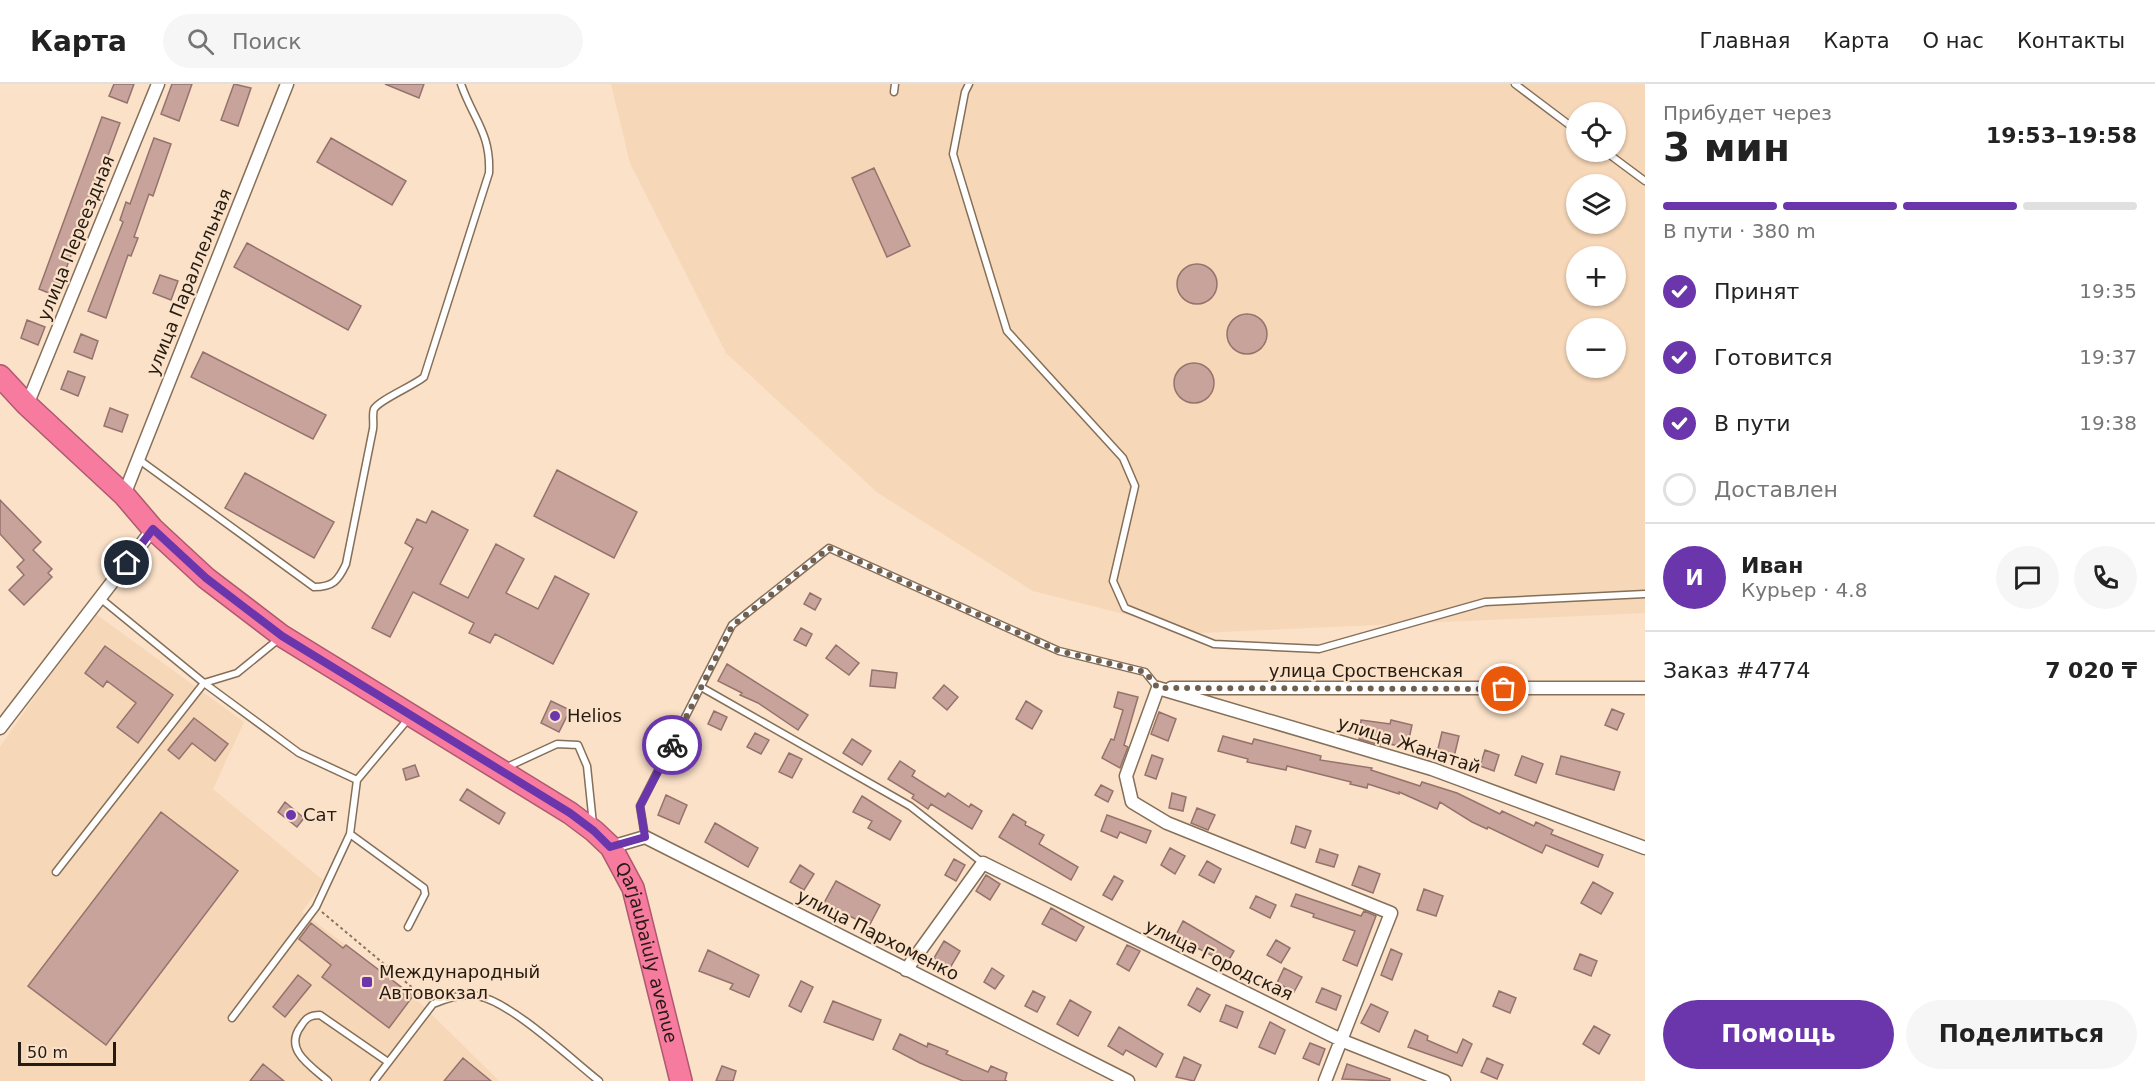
<!DOCTYPE html>
<html lang="ru">
<meta charset="utf-8">
<style>
body{margin:0;font-family:"DejaVu Sans",sans-serif;background:#f6f6f6;color:#222;height:100vh;display:flex;flex-direction:column;font-size:22px;white-space:nowrap}
*{box-sizing:border-box;margin:0}
p{font-size:20px;color:#767676}
.icon{flex:none;width:33px;height:33px;fill:none;stroke:currentColor;stroke-width:2;stroke-linecap:round;stroke-linejoin:round}
.map{position:relative;flex:1;overflow:hidden}
.sheet{display:flex;flex-direction:column;background:#fff;width:510px}
.sheet>*{flex:none}
.controls{position:absolute;left:1566px;top:18px;display:grid;gap:12px}
.controls a{display:grid;place-items:center;width:60px;height:60px;border-radius:50%;background:#fff;box-shadow:0 2px 4px #0004;font-size:30px}
.scale{position:absolute;left:18px;bottom:15px;width:98px;box-sizing:border-box;padding-left:6px;border:3px solid #241b12;border-top:0;font-size:16px;line-height:21px;white-space:nowrap;color:#241b12;-webkit-text-stroke:4px #fbe1c8;paint-order:stroke}
.pin{position:absolute;display:grid;place-items:center;width:51px;height:51px;color:#fff;margin:-26px;border:3px solid #fff;border-radius:50%;box-shadow:0 2px 6px #0007}
.courier{position:absolute;display:grid;place-items:center;width:60px;height:60px;margin:-30px;border:4px solid #6b36ac;border-radius:50%;background:#fff;color:#222;box-shadow:0 2px 8px #0007}
.overview em{font-style:normal;font-weight:700}
.overview div{display:flex;flex-direction:column-reverse}
.overview{display:flex;align-items:center;justify-content:space-between;height:102px;padding:0 18px}
h1{font-size:39px;font-weight:700;line-height:45px}
.bar{display:grid;grid-template-columns:repeat(4,1fr);gap:9px 6px;align-content:center;height:72px;padding:0 18px}
.bar i{height:8px;border-radius:4px;background:#e0e0e0}
.bar .active{background:#6b36ac}
.bar p{grid-column:span 4}
.line{display:flex;align-items:center;gap:15px;padding:0 18px;border-top:2px solid #e0e0e0}
.line div{flex:1}
.round{display:grid;place-items:center;flex:none;width:63px;height:63px;border-radius:32px;background:#f6f6f6}
ol{padding:0 18px;list-style:none}
li{display:flex;align-items:center;gap:18px;height:66px}
li p{margin-inline-start:auto}
li .icon{padding:6px;border-radius:50%;background:#6b36ac;color:#fff;stroke-width:4}
li:last-child{color:#767676}
li i{width:33px;height:33px;border:3px solid #e0e0e0;border-radius:50%}
.action{display:flex;gap:12px;margin-top:auto;padding:12px 18px}
.action a{flex:1;height:69px;border-radius:36px;background:#6b36ac;color:#fff;font-size:24px;font-weight:700;line-height:69px;text-align:center}
.action a+a{background:#f6f6f6;color:#222}
header{display:flex;align-items:center;gap:36px;box-sizing:border-box;height:84px;padding:0 30px;background:#fff;border-bottom:2px solid #e0e0e0}
header strong{font-size:28px}
nav{display:flex;gap:33px;margin-inline-start:auto;font-size:21px}
.search{width:420px;height:54px;background:#f6f6f6;display:flex;align-items:center;gap:15px;box-sizing:border-box;padding:0 21px;border-radius:33px;color:#767676;font-size:22px}
main{display:flex;flex:1;min-height:0}
.map>svg:first-child{display:block}
.built{fill:#f6d7b8;fill-rule:evenodd}
.building{fill:#c7a39b;stroke:#95736c;stroke-width:1.5}
.lines{fill:none;stroke-linecap:round;stroke-linejoin:round}
.lane-casing{stroke:#856f58;stroke-width:9}
.street-casing{stroke:#856f58;stroke-width:15}
.highway-casing{stroke:#ad596e;stroke-width:24}
.path{stroke:#867565;stroke-width:2;stroke-dasharray:3 3;stroke-linecap:butt}
.lane{stroke:#fff;stroke-width:6}
.street{stroke:#fff;stroke-width:12}
.highway{stroke:#f77b9f;stroke-width:21}
.done{stroke:#6f6052;stroke-width:6;stroke-dasharray:0 10.8}
.route{stroke:#6b36ac;stroke-width:8}
.poi-dot{fill:#6b36ac;stroke:#fbe1c8;stroke-width:2}
.labels{text-anchor:middle;stroke-width:4.5;stroke-linejoin:round;paint-order:stroke}
.street-label{font-size:18px;fill:#241b12;stroke:#fbe1c8}
.poi-label{font-size:18px;fill:#241b12;stroke:#fbe1c8;text-anchor:start}
</style>
<header>
<strong>Карта</strong>
<div class="search"><svg class="icon" aria-label="search" viewBox="0 0 24 24"><circle cx="10" cy="10" r="6"/><path d="M15 15l6 6"/></svg>Поиск</div>
<nav><a>Главная</a><a>Карта</a><a>О нас</a><a>Контакты</a></nav>
</header>
<main>
<div class="map">
<svg width="1645" height="997" viewBox="0 0 1645 997">
<rect width="100%" height="100%" fill="#fbe1c8"/>
<path class="built" d="M611 0H1645V529L1199 549 1033 507 878 409 726 269 630 79ZM1576 28H1616V68H1576ZM1576 100H1616V140H1576ZM1576 172H1616V212H1576ZM1576 244H1616V284H1576Z
M93 528 244 638 213 705 324 797 302 828 413 912 499 997H0V663Z"/>
<path class="building" d="M114 0H134L127 19 109 12Z
M172 0H192L179 37 161 30Z
M234 0 251 4 238 42 221 36Z
M385 0H424L419 14Z
M102 33 120 39 56 212 39 205Z
M154 54 171 60 153 112 149 110 134 153 138 154 131 172 128 171 106 234 88 227 123 138 120 136 126 118 130 120Z
M331 54 406 97 392 121 317 78Z
M874 84 910 162 887 173 852 94Z
M247 159 361 222 348 246 234 183Z
M1177 200a20 20 0 1 1 40 0a20 20 0 1 1-40 0Z
M160 191 178 197 171 216 153 209Z
M1227 250a20 20 0 1 1 40 0a20 20 0 1 1-40 0Z
M27 236 45 243 38 261 21 254Z
M81 250 98 257 92 275 74 268Z
M203 268 326 331 313 355 191 293Z
M1174 299a20 20 0 1 1 40 0a20 20 0 1 1-40 0Z
M68 287 85 293 78 312 61 305Z
M110 324 128 331 122 348 104 342Z
M557 386 637 428 614 474 534 432Z
M245 389 334 438 314 474 225 424Z
M0 416 41 458 33 466 52 485 48 489 52 493 24 521 9 506 24 491 17 483 24 476 0 450Z
M432 427 468 446 440 500 468 514 496 460 524 475 506 509 538 525 555 492 589 510 553 580 495 550 490 559 469 549 474 539 413 508 390 553 372 544 413 464 405 459 417 435 426 439Z
M810 509 821 515 815 526 804 520Z
M801 544 812 550 806 562 794 556Z
M836 561 859 579 849 591 826 574Z
M105 562 173 611 138 659 117 643 136 619 107 597 103 603 85 589Z
M727 580 808 631 798 646 758 619 740 611 742 609 718 597Z
M872 586 897 589 895 604 870 602Z
M944 601 958 613 947 626 933 614Z
M1118 608 1138 613 1124 661 1128 663 1120 684 1102 674 1111 655 1114 656 1123 626 1114 623Z
M551 617 570 626 559 648 541 639Z
M1026 617 1042 627 1032 645 1016 635Z
M1612 625 1624 630 1617 646 1605 641Z
M714 627 727 633 721 646 708 640Z
M1159 628 1176 635 1168 657 1151 650Z
M194 634 228 660 215 677 192 659 179 675 168 666Z
M1361 636 1390 640 1391 636 1412 641 1407 664 1381 658 1380 661 1359 655Z
M1442 648 1459 652 1454 673 1437 669Z
M755 649 769 656 761 670 747 663Z
M1223 652 1252 660 1254 655 1321 672 1320 676 1372 684 1371 686 1420 702 1422 698 1457 709 1500 730 1502 727 1534 742 1536 738 1553 746 1551 750 1603 771 1598 783 1546 761 1542 769 1488 743 1487 745 1472 738 1440 718 1437 725 1399 708V710L1368 700 1367 704 1350 700 1351 698 1287 682 1286 686 1247 678 1248 675 1218 667Z
M852 655 871 667 862 681 843 669Z
M1485 666 1499 671 1494 687 1480 682Z
M789 669 802 675 792 694 779 688Z
M1152 671 1163 675 1156 695 1145 691Z
M1522 672 1543 680 1536 699 1515 691Z
M1561 672 1620 688 1614 706 1556 690Z
M900 677 915 687 912 692 945 713 948 709 969 723 971 720 982 727 972 745 931 720 928 725 912 714 914 711 888 695Z
M415 681 419 692 406 696 403 685Z
M1101 701 1113 707 1108 718 1095 711Z
M467 705 505 729 499 740 460 716Z
M1172 709 1186 713 1183 727 1169 724Z
M666 711 687 721 679 740 658 731Z
M862 712 901 737 890 756 868 744 872 737 853 728Z
M285 718 304 734 297 743 278 728Z
M1197 724 1215 731 1208 746 1191 739Z
M161 728 238 787 106 961 28 902Z
M1013 730 1026 738 1025 741 1044 751 1039 760 1078 783 1071 796 999 753Z
M1107 731 1151 747 1146 759 1120 748 1117 754 1101 747Z
M715 739 758 764 748 783 705 758Z
M1296 742 1311 747 1305 764 1291 759Z
M1170 764 1185 772 1175 790 1161 781Z
M1320 765 1338 771 1334 783 1316 778Z
M954 775 965 781 956 797 945 791Z
M1207 777 1221 785 1214 799 1199 791Z
M800 781 814 790 804 806 790 798Z
M1359 782 1380 790 1373 809 1352 801Z
M986 791 1000 800 990 816 976 807Z
M1114 792 1123 797 1112 816 1103 811Z
M836 797 880 821 869 842 824 819Z
M1593 798 1613 809 1601 830 1581 819Z
M1424 805 1443 812 1436 832 1417 826Z
M1296 810 1361 832 1364 827 1376 832 1357 882 1343 876 1355 847 1313 833 1314 830 1291 822Z
M1256 812 1276 821 1270 834 1250 824Z
M1051 824 1084 843 1076 857 1042 840Z
M1183 837 1234 867 1227 879 1175 853Z
M311 839 343 864 346 861 413 912 389 944 322 893 331 881 299 855Z
M1276 856 1290 864 1281 879 1267 871Z
M944 857 960 867 950 884 934 874Z
M1127 861 1140 867 1129 887 1117 880Z
M1391 865 1402 870 1392 896 1381 891Z
M708 866 759 891 749 913 730 905 733 900 699 887Z
M1580 870 1597 877 1591 892 1574 885Z
M992 884 1004 892 995 905 984 898Z
M1284 884 1302 893 1294 908 1277 899Z
M298 891 311 901 285 933 273 923Z
M801 897 813 903 801 928 789 922Z
M1197 904 1210 911 1200 928 1188 921Z
M1322 904 1341 912 1336 926 1316 918Z
M1033 907 1045 913 1037 928 1025 922Z
M1499 907 1516 914 1510 929 1493 922Z
M1070 916 1091 928 1078 952 1057 940Z
M833 917 881 936 873 956 824 938Z
M1371 920 1388 928 1379 948 1361 939Z
M1226 921 1243 928 1237 944 1220 937Z
M1270 938 1285 946 1275 970 1259 963Z
M1594 942 1610 951 1599 970 1583 960Z
M1119 943 1163 970 1156 983 1126 966 1123 971 1108 962Z
M1415 946 1428 952 1427 956 1457 969 1463 955 1472 960 1462 982 1408 963Z
M900 950 927 963 928 959 948 967 946 970 988 988 991 982 1007 989 1005 996 1007 997H963L920 979 893 965Z
M1310 959 1325 965 1319 981 1303 974Z
M1184 973 1201 981 1194 997 1176 993Z
M463 974 491 997H444Z
M1487 974 1503 981 1497 995 1481 988Z
M263 980 284 997H250Z
M1347 980 1390 995V997L1342 995Z
M722 982 736 987 733 997H716Z"/>
<g class="lines">
<g class="lane-casing">
<path id="lane" d="M969 0 965 8 953 70 1007 247 1123 374 1135 402 1113 497 1125 524 1214 560 1319 565 1485 518 1645 510
M1515 0 1576 46
M894 8 895 0
M1606 68 1645 97
M138 375 314 503C333 503 338 497 346 480L373 345C374 339 372 330 374 325 379 316 413 302 424 293L489 89C491 49 473 35 461 0
M100 514 204 599 299 669 357 696
M701 603 910 722 983 779
M505 684 557 660 578 661 587 682 593 740
M350 750 424 804 425 810 408 843
M645 753 640 722 732 541 829 464 1059 567 1145 588 1158 604
M56 788 204 599 237 589 280 554
M232 934 316 823 350 750 357 696 409 634
M328 997C311 982 283 966 301 942 306 934 310 931 320 931L388 978
M374 997 433 920C447 914 462 909 478 912 511 918 571 975 599 997"/>
</g>
<g class="street-casing">
<path id="street" d="M27 321 158 0
M124 411 287 0
M1158 604 1126 692 1132 718 1167 739 1391 829 1325 997
M1158 604 1432 685 1645 764
M1171 604H1645
M0 644 153 445
M611 763 645 753 1128 997
M906 886 983 779 1343 957 1444 997"/>
</g>
<g class="highway-casing">
<g id="highway">
<path id="s1" d="M0 292 27 321 124 411 153 445 206 494 282 552 570 729 594 747 611 763 633 804 681 997"/>
</g>
</g>
<path class="path" d="M322 828 426 915"/>
<use href="#lane" class="lane"/>
<use href="#street" class="street"/>
<use href="#highway" class="highway"/>
</g>
<g class="lines">
<path class="done" d="M672 661 732 542 829 464 1059 567 1145 588 1158 604 1504 605"/>
<path class="route" d="M127 479 153 445 206 494 282 552 570 729 594 747 610 763 645 753 640 722 672 661"/>
</g>
<g class="poi-dot">
<circle cx="555" cy="632" r="6"/>
<circle cx="291" cy="731" r="6"/>
<rect x="361" y="892" width="12" height="12" rx="3"/>
</g>
<g class="labels">
<g class="street-label">
<text transform="translate(76 154) rotate(-68)" y="6">улица Переездная</text>
<text transform="translate(189 198) rotate(-68)" y="6">улица Параллельная</text>
<text x="1366" y="593">улица Сроственская</text>
<text transform="translate(1409 661) rotate(18)" y="6">улица Жанатай</text>
<text transform="translate(878 851) rotate(27)" y="6">улица Пархоменко</text>
<text dy="6" stroke="none"><textPath href="#s1" startOffset="888">Qarjaubaiuly avenue</textPath></text>
<text transform="translate(1219 876) rotate(26)" y="6">улица Городская</text>
</g>
<g class="poi-label">
<text x="567" y="638">Helios</text>
<text x="303" y="737">Сат</text>
<text x="379" y="894">Международный<tspan x="379" dy="21">Автовокзал</tspan></text>
</g>
</g>
</svg>
<div class="controls">
<a><svg class="icon" aria-label="locate" viewBox="0 0 24 24"><circle cx="12" cy="12" r="6"/><path d="M12 2v4M12 18v4M2 12h4M18 12h4"/></svg></a>
<a><svg class="icon" aria-label="layers" viewBox="0 0 24 24"><path d="M12 4l9 5-9 5-9-5zM3 14l9 5 9-5"/></svg></a>
<a>+</a>
<a>−</a>
</div>
<div class="scale">50 m</div>
<div class="pin" style="left:1504px;top:605px;background:#ea580c"><svg class="icon" aria-label="bag" viewBox="0 0 24 24"><path d="M5 8h14l-1 12H6zM9 8a3 3 0 0 1 6 0"/></svg></div>
<div class="pin" style="left:127px;top:479px;background:#1f2937"><svg class="icon" aria-label="home" viewBox="0 0 24 24"><path d="M3 11l9-7 9 7M6 9v11h12V9"/></svg></div>
<div class="courier" style="left:672px;top:661px"><svg class="icon" aria-label="bike" viewBox="0 0 24 24"><circle cx="6" cy="16" r="4"/><circle cx="18" cy="16" r="4"/><path d="M6 16l4-8h5l3 8M10 8l3 8H6M13 5h3"/></svg></div>
</div>
<section class="sheet">
<div class="overview"><div><h1>3 мин</h1><p>Прибудет через</p></div><em>19:53–19:58</em></div>
<div class="bar"><i class="active"></i><i class="active"></i><i class="active"></i><i></i><p>В пути · 380 m</p></div>
<ol>
<li><svg class="icon" aria-label="check" viewBox="0 0 24 24"><path d="M5 12l5 5 9-10"/></svg>Принят<p>19:35</p></li>
<li><svg class="icon" aria-label="check" viewBox="0 0 24 24"><path d="M5 12l5 5 9-10"/></svg>Готовится<p>19:37</p></li>
<li><svg class="icon" aria-label="check" viewBox="0 0 24 24"><path d="M5 12l5 5 9-10"/></svg>В пути<p>19:38</p></li>
<li><i></i>Доставлен</li>
</ol>
<div class="line" style="height:108px"><b class="round" style="background:#6b36ac;color:#fff">И</b><div><b>Иван</b><p>Курьер · 4.8</p></div><a class="round"><svg class="icon" aria-label="chat" viewBox="0 0 24 24"><path d="M4 5h16v11H9l-5 4z"/></svg></a><a class="round"><svg class="icon" aria-label="phone" viewBox="0 0 24 24"><path d="M5 4h4l2 5-3 2q2 4 5 5l2-3 5 2v4C11 20 4 13 5 4z"/></svg></a></div>
<div class="line" style="height:78px"><div>Заказ #4774</div><b>7 020 ₸</b></div>
<div class="action"><a>Помощь</a><a>Поделиться</a></div>
</section>
</main>
